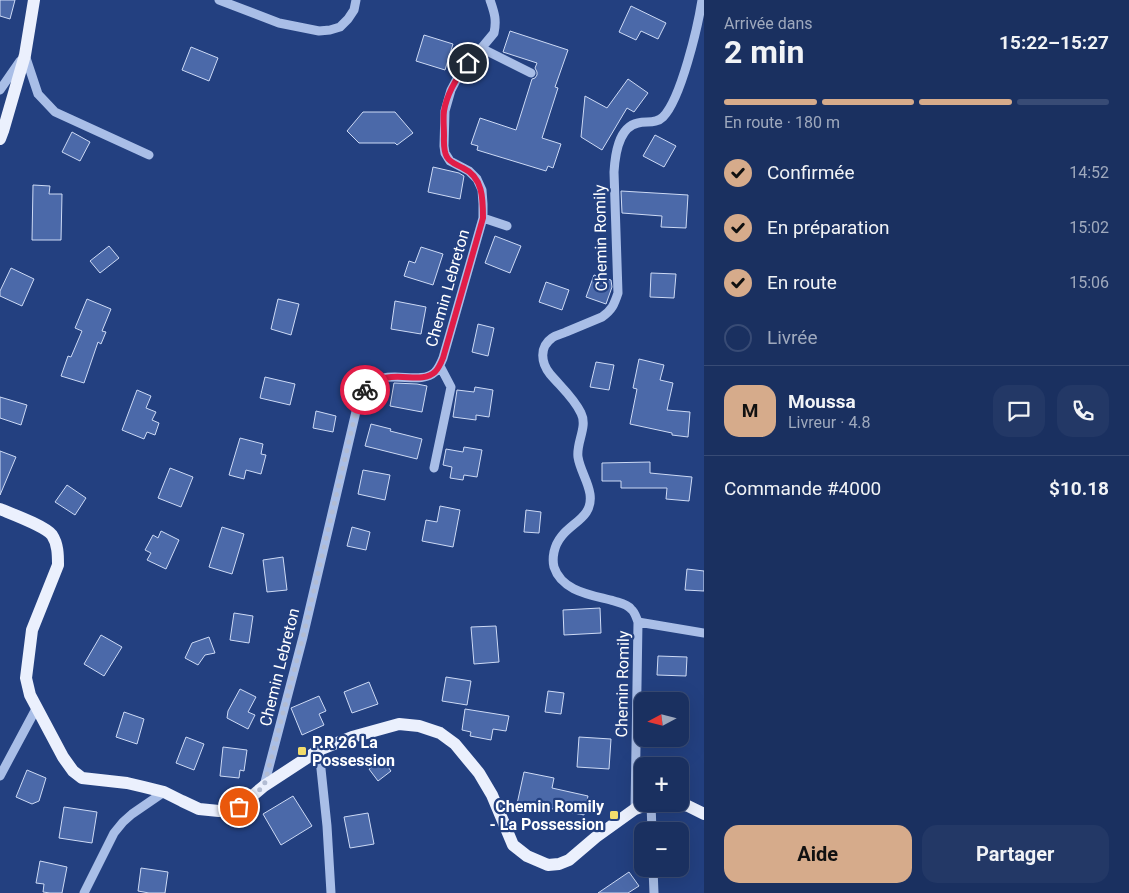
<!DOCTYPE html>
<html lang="fr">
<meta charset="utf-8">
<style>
body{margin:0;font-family:Roboto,sans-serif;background:#233866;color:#f1f3f6;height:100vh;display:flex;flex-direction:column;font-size:19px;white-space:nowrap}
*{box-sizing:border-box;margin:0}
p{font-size:16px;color:#9fa9bd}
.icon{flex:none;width:28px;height:28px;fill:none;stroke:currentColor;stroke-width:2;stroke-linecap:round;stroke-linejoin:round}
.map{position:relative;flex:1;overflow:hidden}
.details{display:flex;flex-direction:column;background:#1a3060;width:425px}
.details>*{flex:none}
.needle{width:32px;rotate:263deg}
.tools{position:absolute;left:634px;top:692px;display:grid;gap:10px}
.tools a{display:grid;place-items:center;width:55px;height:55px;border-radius:10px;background:#1a3060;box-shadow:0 5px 20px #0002,0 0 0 1px #384b75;font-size:25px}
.pin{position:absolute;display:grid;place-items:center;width:42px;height:42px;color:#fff;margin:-21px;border:2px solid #fff;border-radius:50%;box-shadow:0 1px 5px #0007}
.courier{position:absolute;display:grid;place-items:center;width:50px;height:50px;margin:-25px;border:4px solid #e11d48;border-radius:50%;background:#fff;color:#222;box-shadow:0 1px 6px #0007}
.overview em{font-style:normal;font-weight:700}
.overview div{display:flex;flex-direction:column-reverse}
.overview{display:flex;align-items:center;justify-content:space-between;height:85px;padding:0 20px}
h1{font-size:32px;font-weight:700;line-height:38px}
.bar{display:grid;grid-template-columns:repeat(4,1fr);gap:8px 5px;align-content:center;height:60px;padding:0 20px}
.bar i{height:6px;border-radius:4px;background:#384b75}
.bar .active{background:#d6ab8b}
.bar p{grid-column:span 4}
.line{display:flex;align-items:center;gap:12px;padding:0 20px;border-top:1px solid #384b75}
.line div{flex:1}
.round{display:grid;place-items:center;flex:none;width:52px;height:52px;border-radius:15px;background:#233866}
ol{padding:0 20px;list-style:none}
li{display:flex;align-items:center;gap:15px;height:55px}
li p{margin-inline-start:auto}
li .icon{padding:5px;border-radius:50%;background:#d6ab8b;color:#111;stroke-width:4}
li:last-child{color:#9fa9bd}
li i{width:28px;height:28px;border:2px solid #384b75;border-radius:50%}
.button{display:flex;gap:10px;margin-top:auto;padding:10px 20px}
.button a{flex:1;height:58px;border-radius:15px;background:#d6ab8b;color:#111;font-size:20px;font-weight:700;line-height:58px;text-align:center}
.button a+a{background:#233866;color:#f1f3f6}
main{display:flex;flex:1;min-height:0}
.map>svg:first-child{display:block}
.building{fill:#4b69a9;stroke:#cddaf5}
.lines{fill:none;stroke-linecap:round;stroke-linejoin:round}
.minor{stroke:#a9bee7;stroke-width:9}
.major{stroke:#ebf0fd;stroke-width:12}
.done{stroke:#b2bcd3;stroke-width:5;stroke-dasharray:0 9}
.route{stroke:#e11d48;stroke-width:6}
.poi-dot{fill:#f2dc6c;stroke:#234080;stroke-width:2}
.labels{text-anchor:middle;stroke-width:4.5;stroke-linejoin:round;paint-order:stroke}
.street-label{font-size:16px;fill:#fff;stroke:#234080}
.poi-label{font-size:16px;font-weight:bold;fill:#fff;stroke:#234080;text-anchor:start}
</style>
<main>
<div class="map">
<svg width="704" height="893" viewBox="0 0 704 893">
<rect width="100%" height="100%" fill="#234080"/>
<path class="building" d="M0 0H15L10 19 0 16Z
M631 6 666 23 658 39 641 31 636 40 619 32Z
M510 31 568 50 555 87 558 88 542 138 561 144 553 168 548 166 546 171 477 150 478 146 471 144 480 118 516 130 532 79 535 78 537 75V72L535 68 537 63 503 52Z
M424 35 453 44 445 70 416 61Z
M191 47 218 58 209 81 182 70Z
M628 79 648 93 634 112 627 108 602 150 581 137 585 96 607 108Z
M363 112H395L413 133 397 145 395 143H359L347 131Z
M72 132 90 142 80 161 62 152Z
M655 135 676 146 664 167 643 156Z
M433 167 459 173 464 176 460 199 428 192Z
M33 185 50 186 49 194H62L61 240H32Z
M621 191 688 195 686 228 661 227 662 216 622 213Z
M495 236 521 246 510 273 485 263Z
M109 246 119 258 100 273 90 261Z
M421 247 443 254 433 285 404 276 409 261 415 263Z
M11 268 34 279 22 306 0 296V291Z
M651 273 676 274 674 298 650 297Z
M594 275 611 280 612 287 606 304 586 297Z
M546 282 569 290 562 310 539 302Z
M87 299 111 309 102 331 106 332 101 344 98 342 84 383 61 376 68 356 71 357 82 331 75 328Z
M278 299 299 304 291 335 271 329Z
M395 301 426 307 421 334 391 329Z
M478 324 494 328 488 356 472 352Z
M639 359 664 365 660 380 673 383 667 410 690 412 688 437 672 435V433L630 424 637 389 633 388Z
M596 362 614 365 609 390 590 387Z
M265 377 295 384 290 405 260 398Z
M394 383 417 384 427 386 422 412 390 406Z
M475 387 493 390 489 417 476 415V420L453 417 457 390 474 392Z
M137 390 151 396 146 408 156 412 152 420 159 423 155 435 147 432 144 439 122 430Z
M0 397 27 405 21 425 0 418Z
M316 411 336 416 333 432 313 428Z
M371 424 391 429 390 431 422 439 417 459 365 446Z
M240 438 263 444 261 454 266 455 261 474 246 470 244 479 229 475Z
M464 447 482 450 477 477 464 475 463 480 450 478 452 467 443 465 446 449 463 452Z
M0 451 16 457 0 495Z
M650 462V473L692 477 689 501 666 499 667 488H621V481H602V463Z
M170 468 193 477 181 507 158 498Z
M363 470 390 475 385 500 358 494Z
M67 485 86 498 75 515 55 502Z
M440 506 460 510 453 547 422 541 426 520 437 522Z
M526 510 541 512 539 533 524 532Z
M222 527 244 534 232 574 209 567Z
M352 527 370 532 366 550 347 546Z
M161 531 179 540 166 569 147 560 151 553 145 550 153 535 158 538Z
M283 557 287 590 267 592 263 560Z
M687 569 704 571V591L685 590Z
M600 608 601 633 564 635 563 610Z
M234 613 253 616 249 643 230 640Z
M496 626 499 662 474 664 471 627Z
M101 635 122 647 104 676 84 664Z
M209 637 215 653 205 655 198 665 185 658 192 643Z
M658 656 687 657 686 676 657 675Z
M446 677 471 681 467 705 442 701Z
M369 682 378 704 352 713 344 692Z
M240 689 256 697 248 712 255 715 248 729 227 718 228 711Z
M548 691 564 693 561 714 545 712Z
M319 696 326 711 319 714 324 725 302 735 291 708Z
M465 709 509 716 506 731 493 729 491 740 470 736 471 732 462 730Z
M124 712 144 719 137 744 116 737Z
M186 737 204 744 194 770 176 763Z
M579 737 611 739 609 769 577 767Z
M223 747 247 750 244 771 240 770 239 778 220 776Z
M382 759 391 771 378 781 369 769Z
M27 770 46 778 39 801 32 804 16 797Z
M524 772 554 778 552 788 588 796 584 815 548 808V811L517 804Z
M293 796 312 826 281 845 263 814Z
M64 807 97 812 92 843 59 838Z
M368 813 374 844 350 848 344 817Z
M40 861 67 867 62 893H50L43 892 44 884 36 883Z
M141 868 168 872 165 893H149L138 891Z
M629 872 639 886 628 893H598Z"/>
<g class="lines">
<path class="minor" d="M219 0 279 23 319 31 330 30 340 27 348 19 354 10 356 0
M481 48 531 73
M25 55 38 94 55 112 149 155
M0 90 20 61
M483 218 507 226
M434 468 451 387 440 366
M638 622 704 633
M319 750 327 826 331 893
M0 776 37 707
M264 786 303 637 358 403C360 399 361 395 363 392 382 363 417 388 435 372 439 368 441 363 443 358L483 218V204L482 190 477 179 469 171 450 161 445 153 444 146 445 111 451 90 459 75 494 33C497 19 494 12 490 0
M651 804 652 831
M635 809 638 622C636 617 635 612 631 609 627 604 620 603 614 601 593 595 562 592 554 567 553 563 553 557 554 552 560 523 594 523 590 494 588 481 580 470 578 457 576 442 588 427 581 413 574 398 561 387 550 374 541 363 539 347 552 338 556 335 562 334 566 332 578 327 590 322 602 317 612 310 614 305 618 293L614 172C615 156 618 127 638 123 647 121 656 124 663 117 681 99 698 26 702 0
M653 869 654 893
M84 893 114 833 123 822 132 814 164 792"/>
<path class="major" d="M0 139 3 131 25 55 34 0
M0 509C12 514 45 526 52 535 58 544 58 555 58 565L32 630 26 678 30 695 63 757 73 771 82 778 127 783 144 787 164 792 182 801 199 809 219 811H229L239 807 264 786 319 750 352 737 399 724 419 726 440 733 455 744 479 773 492 795 513 845 527 856 548 865 559 864 569 860 596 837 635 809 649 804
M680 804 688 806 704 814"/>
</g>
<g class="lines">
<path class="done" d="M239 807 264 786 303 637 358 403 365 390"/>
<path class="route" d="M365 390C389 364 418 387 435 372 439 368 441 363 443 358L483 218C483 199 483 177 463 168 458 165 450 163 447 157 443 151 444 142 444 135 444 127 443 119 444 111 447 93 457 77 468 63"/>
</g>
<g class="poi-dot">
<rect x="297" y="746" width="10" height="10" rx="2.5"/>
<rect x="609" y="810" width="10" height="10" rx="2.5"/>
</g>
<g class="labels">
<g class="street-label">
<text transform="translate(600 238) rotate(-91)" y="6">Chemin Romily</text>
<text transform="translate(447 288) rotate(-74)" y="6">Chemin Lebreton</text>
<text transform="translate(279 667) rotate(-76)" y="6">Chemin Lebreton</text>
<text transform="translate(622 684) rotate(-89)" y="6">Chemin Romily</text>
</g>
<g class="poi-label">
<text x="312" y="748">P.R 26 La<tspan x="312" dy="18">Possession</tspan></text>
<text x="604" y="812" text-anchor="end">Chemin Romily<tspan x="604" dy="18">- La Possession</tspan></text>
</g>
</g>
</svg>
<div class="tools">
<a><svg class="needle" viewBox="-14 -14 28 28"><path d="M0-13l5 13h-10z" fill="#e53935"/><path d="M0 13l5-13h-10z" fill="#9fa9bd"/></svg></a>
<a>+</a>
<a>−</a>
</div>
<div class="pin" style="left:239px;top:807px;background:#ea580c"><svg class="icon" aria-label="bag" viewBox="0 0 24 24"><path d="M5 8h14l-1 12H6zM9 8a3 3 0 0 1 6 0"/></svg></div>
<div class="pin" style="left:468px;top:63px;background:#1f2937"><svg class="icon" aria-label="home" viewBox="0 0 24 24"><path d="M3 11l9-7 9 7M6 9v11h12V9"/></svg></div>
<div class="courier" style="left:365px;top:390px"><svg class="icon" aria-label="bike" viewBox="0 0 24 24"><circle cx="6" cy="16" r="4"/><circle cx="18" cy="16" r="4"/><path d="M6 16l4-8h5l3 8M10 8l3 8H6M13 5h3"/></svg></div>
</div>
<section class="details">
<div class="overview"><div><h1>2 min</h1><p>Arrivée dans</p></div><em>15:22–15:27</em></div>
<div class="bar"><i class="active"></i><i class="active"></i><i class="active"></i><i></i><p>En route · 180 m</p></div>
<ol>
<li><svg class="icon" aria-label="check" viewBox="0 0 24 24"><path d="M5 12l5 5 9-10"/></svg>Confirmée<p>14:52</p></li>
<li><svg class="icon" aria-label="check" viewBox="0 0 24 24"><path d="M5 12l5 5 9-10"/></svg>En préparation<p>15:02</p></li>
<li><svg class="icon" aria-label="check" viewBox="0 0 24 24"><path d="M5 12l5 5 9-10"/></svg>En route<p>15:06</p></li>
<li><i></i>Livrée</li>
</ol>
<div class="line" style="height:90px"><b class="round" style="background:#d6ab8b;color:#111">M</b><div><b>Moussa</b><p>Livreur · 4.8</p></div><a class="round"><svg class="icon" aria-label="chat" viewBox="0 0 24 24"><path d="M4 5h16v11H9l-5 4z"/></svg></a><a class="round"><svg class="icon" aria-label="phone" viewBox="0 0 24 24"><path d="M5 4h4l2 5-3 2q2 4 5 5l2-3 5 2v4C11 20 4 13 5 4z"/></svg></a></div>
<div class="line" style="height:65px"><div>Commande #4000</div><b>$10.18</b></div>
<div class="button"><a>Aide</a><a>Partager</a></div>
</section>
</main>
